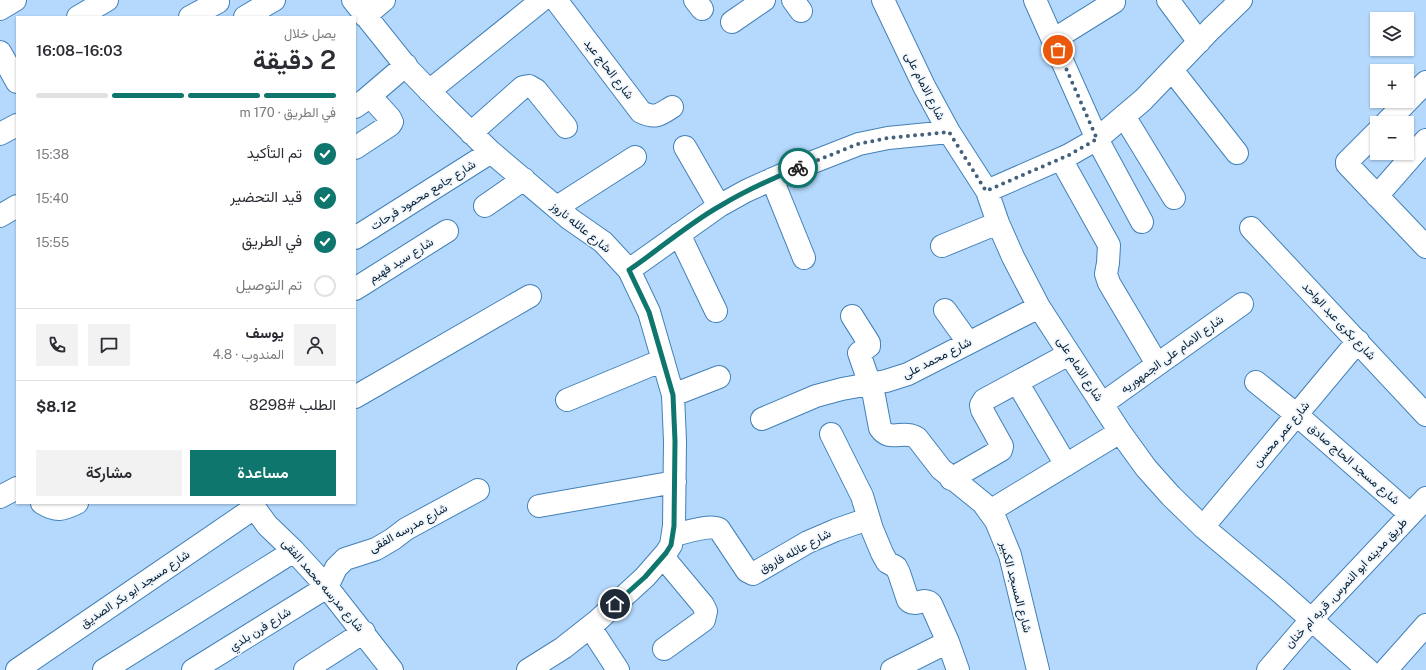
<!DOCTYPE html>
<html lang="ar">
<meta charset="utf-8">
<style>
body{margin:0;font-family:"Public Sans",Vazirmatn,sans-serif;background:#f2f2f3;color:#2b2b33;direction:rtl;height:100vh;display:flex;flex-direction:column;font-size:15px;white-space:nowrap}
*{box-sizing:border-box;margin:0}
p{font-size:13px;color:#7c7c81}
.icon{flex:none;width:22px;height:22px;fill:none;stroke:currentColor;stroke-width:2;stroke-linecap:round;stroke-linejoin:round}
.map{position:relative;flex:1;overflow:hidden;direction:ltr}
.side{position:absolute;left:16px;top:16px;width:340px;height:488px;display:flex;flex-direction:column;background:#fff;border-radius:0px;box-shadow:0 1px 3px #0004;direction:rtl}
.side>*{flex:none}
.fabs{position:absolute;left:1370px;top:12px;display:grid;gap:8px}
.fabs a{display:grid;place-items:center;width:44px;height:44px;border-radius:0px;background:#fff;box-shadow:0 1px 3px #0004;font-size:20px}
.pin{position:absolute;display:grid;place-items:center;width:34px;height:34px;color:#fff;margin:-17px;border:2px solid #fff;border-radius:50%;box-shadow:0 1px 4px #0007}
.courier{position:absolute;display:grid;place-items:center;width:40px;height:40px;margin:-20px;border:3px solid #0f766e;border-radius:50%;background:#fff;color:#222;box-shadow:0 1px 5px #0007}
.head em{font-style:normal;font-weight:600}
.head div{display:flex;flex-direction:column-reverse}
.head{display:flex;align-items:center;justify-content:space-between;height:68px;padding:0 20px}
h1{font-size:26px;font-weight:600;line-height:30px}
.bar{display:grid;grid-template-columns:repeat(4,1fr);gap:6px 4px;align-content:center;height:48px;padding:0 20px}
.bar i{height:5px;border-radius:3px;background:#e1e1e2}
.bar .active{background:#0f766e}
.bar p{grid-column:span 4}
.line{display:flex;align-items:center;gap:10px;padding:0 20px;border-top:1px solid #e1e1e2}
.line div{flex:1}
.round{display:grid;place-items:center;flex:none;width:42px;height:42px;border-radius:0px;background:#f2f2f3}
ol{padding:0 20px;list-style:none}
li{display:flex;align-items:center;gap:12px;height:44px}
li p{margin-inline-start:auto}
li .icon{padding:4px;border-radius:50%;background:#0f766e;color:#fff;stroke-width:4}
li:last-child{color:#7c7c81}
li i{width:22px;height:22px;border:2px solid #e1e1e2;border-radius:50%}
.button{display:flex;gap:8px;margin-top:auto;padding:8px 20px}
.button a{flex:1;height:46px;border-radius:0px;background:#0f766e;color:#fff;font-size:16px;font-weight:600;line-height:46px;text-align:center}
.button a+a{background:#f2f2f3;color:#2b2b33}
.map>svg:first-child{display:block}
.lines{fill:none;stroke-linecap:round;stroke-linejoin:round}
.street-casing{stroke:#4380b7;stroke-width:24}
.secondary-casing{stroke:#4380b7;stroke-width:24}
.street{stroke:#fff;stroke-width:22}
.secondary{stroke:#fff;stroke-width:22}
.done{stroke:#43617c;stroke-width:4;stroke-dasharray:0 7.2}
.route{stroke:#0f766e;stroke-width:5}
.labels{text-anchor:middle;stroke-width:3.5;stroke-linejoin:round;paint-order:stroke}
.street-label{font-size:12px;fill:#062036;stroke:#f0f6fc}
</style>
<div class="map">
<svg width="1426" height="670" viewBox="0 0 1426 670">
<rect width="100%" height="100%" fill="#b4d9fd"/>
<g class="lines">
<g class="street-casing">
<path id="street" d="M353 0 409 70 445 107 491 152 570 219 603 242 629 270 649 312 673 395 675 441 674 526 671 545 666 553 645 577 596 622 563 648 528 670
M556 0 641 112C656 119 659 115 672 107
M695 0 702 9
M793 0 801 11
M883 0 924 86 949 132 987 191 998 223 1013 257 1039 307 1120 432 1146 468 1171 496 1203 527 1278 590 1368 670
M1035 0 1097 139 1142 222
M1168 0 1199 42
M0 9 15 0
M365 16 384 0
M78 17 107 0
M190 17 218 2
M245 17 274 0
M732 22 764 0
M1053 40 1114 2
M0 52 17 82
M1172 70 1237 153
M429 91 542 0
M355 107 365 100 406 65
M1124 116 1174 198
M1386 123 1426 82
M1377 132 1347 162V164L1426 247
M471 133 523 87 529 86 536 90 566 127
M0 134 17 125
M685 147 719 206
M355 148 390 125 392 122 390 118 370 96
M1061 159 1109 245 1108 263 1106 274 1109 283 1157 364
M772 179 804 258
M987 191 1069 155 1097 139 1143 100 1211 29 1241 0
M1377 196 1426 140
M485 206 524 179
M557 207 635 157
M0 216 17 206
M1251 228 1426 415
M679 234 716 311
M355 238 491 152
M942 246 998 223
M629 270 719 206 746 191 795 169 859 144 888 138 949 132
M355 289 447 231
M945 310 968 342
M852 316 869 343V346L859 353 874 396 880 428C890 443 903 429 917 438L941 469 983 503 996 521 1010 555 1038 670
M1017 382 1066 465
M1256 382 1297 415 1410 514
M673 395 719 377
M355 397 530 296
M567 400 663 360
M1102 404 1242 304
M762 419 816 396 842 389 886 381 908 374 1039 307
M831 434 862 496 872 529 882 553 887 562 896 567 899 573 908 600C915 608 925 596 931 604L948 642 958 670
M951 479 1001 450 1002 446 982 410 981 405 984 400 1069 354
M0 497 17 488
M42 503C57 512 62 510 77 503
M251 503 267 525 294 551 327 587 392 670
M539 506 675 482
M990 511 1120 432
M1203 527 1358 341
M674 535C684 533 709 524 719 529L747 571 753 574 808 542 836 530 868 519
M663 557 703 605 706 611 704 620 664 649
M590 627 618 670
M17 670 254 508
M104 670 294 551
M193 670 327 587 336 568 345 559 376 549 393 539 406 529 478 490
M305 670 364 632
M892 670 948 642
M1268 670 1311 620 1426 498"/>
</g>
<g class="secondary-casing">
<path id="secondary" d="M1386 670 1426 625"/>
</g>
<use href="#street" class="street"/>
<use href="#secondary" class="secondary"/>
</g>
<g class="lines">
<path class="done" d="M798 168 858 144 888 138 949 132 986 191 1069 155 1097 139 1058 50"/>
<path class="route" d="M615 604 645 577 666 553 671 545 674 526 675 441 673 395 649 312 629 270C660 249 688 224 720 206 745 191 771 179 798 168"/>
</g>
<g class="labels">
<g class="street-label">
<text transform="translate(609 69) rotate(52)" y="4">شارع الحاج عيد</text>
<text transform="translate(925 86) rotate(63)" y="4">شارع الامام على</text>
<text transform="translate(423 195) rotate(-32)" y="4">شارع جامع محمود فرحات</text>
<text transform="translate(581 227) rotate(39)" y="4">شارع عائله ناروز</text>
<text transform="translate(401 260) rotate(-32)" y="4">شارع سيد فهيم</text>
<text transform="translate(1339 321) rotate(47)" y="4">شارع بكرى عبد الواحد</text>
<text transform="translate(1172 354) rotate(-36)" y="4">شارع الامام على الجمهوريه</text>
<text transform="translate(937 358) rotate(-27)" y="4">شارع محمد على</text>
<text transform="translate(1080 369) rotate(57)" y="4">شارع الامام على</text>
<text transform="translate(1281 434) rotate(-50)" y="4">شارع عمر محسن</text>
<text transform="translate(1354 464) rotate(41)" y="4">شارع مسجد الحاج صادق</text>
<text transform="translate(408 528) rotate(-29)" y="4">شارع مدرسه الفقى</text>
<text transform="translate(795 551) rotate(-28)" y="4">شارع عائله فاروق</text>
<text transform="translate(1346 583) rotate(-47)" y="4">طريق مدينه ابو النمرس, قريه ام خنان</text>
<text transform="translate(323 585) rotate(49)" y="4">شارع مدرسه محمد الفقى</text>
<text transform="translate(1016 587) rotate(75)" y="4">شارع المسجد الكبير</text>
<text transform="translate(135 589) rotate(-34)" y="4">شارع مسجد ابو بكر الصديق</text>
<text transform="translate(260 629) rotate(-32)" y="4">شارع فرن بلدي</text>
</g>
</g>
</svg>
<div class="fabs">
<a><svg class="icon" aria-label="layers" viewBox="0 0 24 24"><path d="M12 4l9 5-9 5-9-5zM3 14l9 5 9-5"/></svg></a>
<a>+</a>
<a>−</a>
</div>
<div class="pin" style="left:1058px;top:50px;background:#ea580c"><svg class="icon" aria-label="bag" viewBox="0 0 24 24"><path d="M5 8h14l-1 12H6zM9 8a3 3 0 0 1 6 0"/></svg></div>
<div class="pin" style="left:615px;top:604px;background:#1f2937"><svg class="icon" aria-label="home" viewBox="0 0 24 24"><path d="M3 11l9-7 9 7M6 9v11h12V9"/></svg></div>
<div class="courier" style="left:798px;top:168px"><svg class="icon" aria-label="bike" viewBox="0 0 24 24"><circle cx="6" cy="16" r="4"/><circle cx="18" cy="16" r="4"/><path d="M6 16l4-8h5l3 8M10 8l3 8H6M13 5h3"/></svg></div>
<section class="side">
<div class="head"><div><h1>2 دقيقة</h1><p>يصل خلال</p></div><em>16:03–16:08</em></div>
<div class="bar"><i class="active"></i><i class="active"></i><i class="active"></i><i></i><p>في الطريق · 170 m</p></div>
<ol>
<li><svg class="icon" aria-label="check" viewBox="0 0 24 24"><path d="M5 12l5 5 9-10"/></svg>تم التأكيد<p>15:38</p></li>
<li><svg class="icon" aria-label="check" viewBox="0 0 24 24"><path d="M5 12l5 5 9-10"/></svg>قيد التحضير<p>15:40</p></li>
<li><svg class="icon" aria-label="check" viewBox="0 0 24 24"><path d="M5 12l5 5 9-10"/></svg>في الطريق<p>15:55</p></li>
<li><i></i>تم التوصيل</li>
</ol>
<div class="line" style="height:72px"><a class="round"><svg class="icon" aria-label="person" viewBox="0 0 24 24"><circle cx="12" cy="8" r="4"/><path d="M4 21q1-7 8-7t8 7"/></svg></a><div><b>يوسف</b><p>المندوب · 4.8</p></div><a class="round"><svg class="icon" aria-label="chat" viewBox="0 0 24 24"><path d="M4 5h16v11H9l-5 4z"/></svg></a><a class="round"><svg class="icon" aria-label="phone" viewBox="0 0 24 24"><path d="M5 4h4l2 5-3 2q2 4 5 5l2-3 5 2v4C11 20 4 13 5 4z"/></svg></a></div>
<div class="line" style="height:52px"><div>الطلب #8298</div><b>$8.12</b></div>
<div class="button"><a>مساعدة</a><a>مشاركة</a></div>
</section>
</div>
